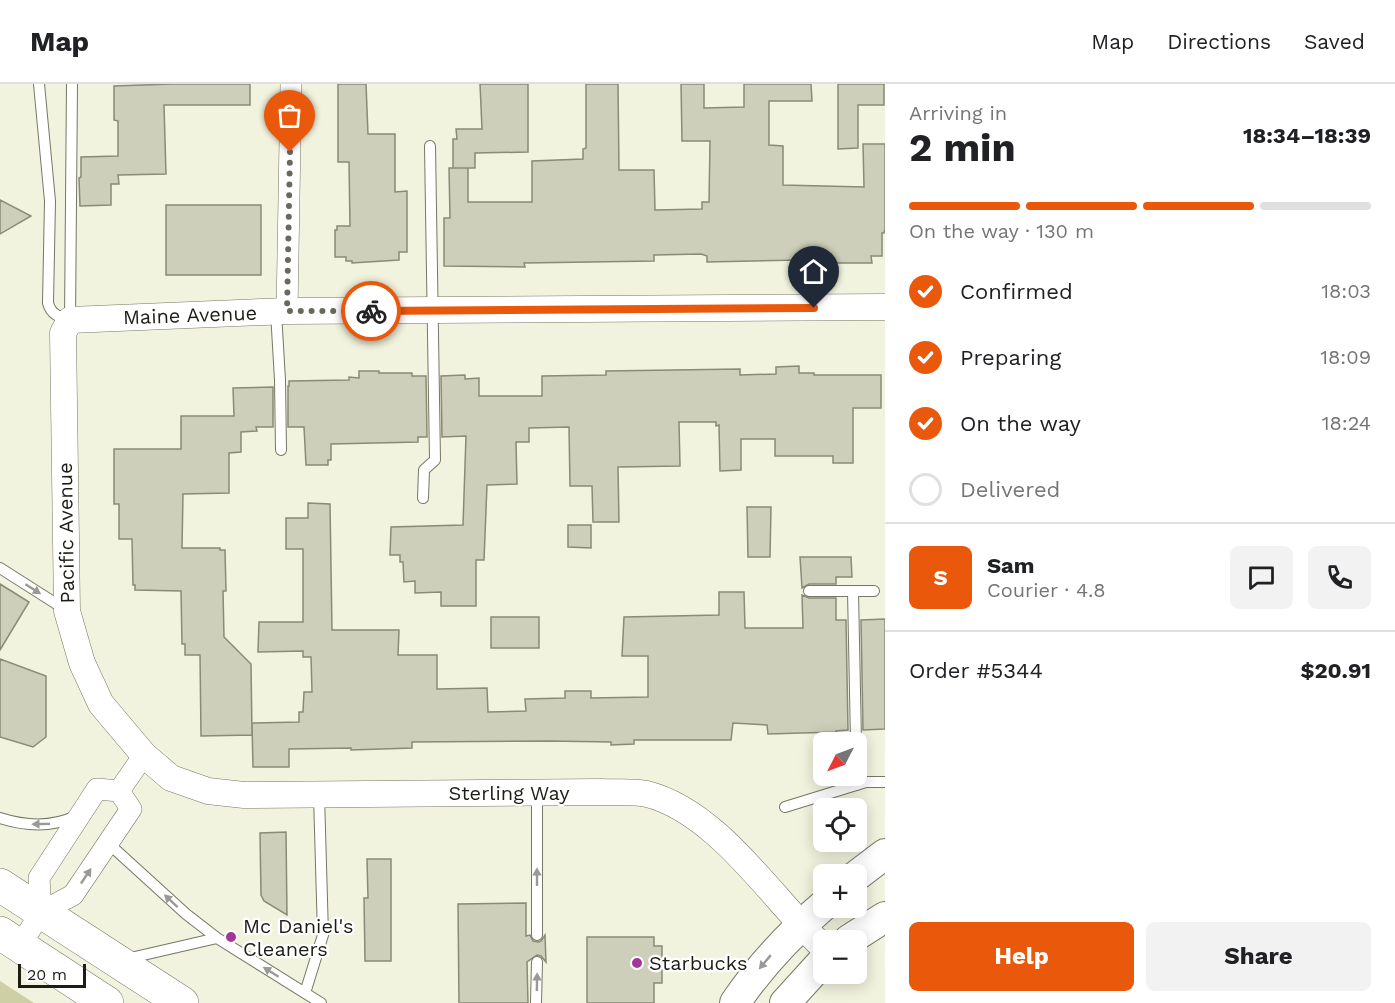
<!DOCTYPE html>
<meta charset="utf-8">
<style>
body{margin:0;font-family:"Work Sans",sans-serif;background:#f2f2f2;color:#202124;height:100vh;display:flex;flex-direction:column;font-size:22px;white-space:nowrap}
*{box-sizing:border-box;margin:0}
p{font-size:20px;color:#757577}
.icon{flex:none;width:33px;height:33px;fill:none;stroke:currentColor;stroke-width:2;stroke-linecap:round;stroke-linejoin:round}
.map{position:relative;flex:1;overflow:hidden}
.panel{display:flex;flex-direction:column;background:#fff;width:510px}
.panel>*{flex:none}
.needle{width:39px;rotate:228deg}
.tools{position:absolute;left:813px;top:648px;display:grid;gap:12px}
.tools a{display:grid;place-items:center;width:54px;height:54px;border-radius:9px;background:#fff;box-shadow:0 3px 15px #0003;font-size:30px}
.scale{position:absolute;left:18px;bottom:15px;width:68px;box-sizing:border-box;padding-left:6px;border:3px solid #1d1d16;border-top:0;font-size:16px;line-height:21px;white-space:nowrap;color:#1d1d16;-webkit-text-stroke:4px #fff;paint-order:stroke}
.pin{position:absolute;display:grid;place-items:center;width:51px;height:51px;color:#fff;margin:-62px -26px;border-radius:50% 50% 50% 0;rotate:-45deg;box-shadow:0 0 6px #0007}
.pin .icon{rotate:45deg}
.courier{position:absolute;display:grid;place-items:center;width:60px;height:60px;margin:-30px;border:4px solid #ea580c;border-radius:50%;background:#fff;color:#222;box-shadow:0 2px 8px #0007}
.summary em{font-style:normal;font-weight:700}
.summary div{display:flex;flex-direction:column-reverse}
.summary{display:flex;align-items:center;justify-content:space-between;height:102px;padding:0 24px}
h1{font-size:39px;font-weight:700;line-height:45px}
.bar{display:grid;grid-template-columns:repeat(4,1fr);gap:9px 6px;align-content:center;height:72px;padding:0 24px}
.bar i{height:8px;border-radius:4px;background:#e0e0e0}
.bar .active{background:#ea580c}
.bar p{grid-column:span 4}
.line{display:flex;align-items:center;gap:15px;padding:0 24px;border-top:2px solid #e0e0e0}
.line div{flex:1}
.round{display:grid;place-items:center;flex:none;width:63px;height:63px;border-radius:9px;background:#f2f2f2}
ol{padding:0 24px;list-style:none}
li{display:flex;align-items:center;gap:18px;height:66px}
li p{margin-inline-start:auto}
li .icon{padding:6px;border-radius:50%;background:#ea580c;color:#fff;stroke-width:4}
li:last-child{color:#757577}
li i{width:33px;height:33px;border:3px solid #e0e0e0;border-radius:50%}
.action{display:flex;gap:12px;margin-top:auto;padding:12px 24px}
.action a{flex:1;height:69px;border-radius:9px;background:#ea580c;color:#fff;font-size:24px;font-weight:700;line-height:69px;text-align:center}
.action a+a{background:#f2f2f2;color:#202124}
header{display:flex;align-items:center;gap:36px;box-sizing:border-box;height:84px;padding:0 30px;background:#fff;border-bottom:2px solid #e0e0e0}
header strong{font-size:28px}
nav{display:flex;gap:33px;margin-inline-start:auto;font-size:21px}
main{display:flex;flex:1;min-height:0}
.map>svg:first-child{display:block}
.green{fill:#cecfa5}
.building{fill:#cecfba;stroke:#898a77;stroke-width:1.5}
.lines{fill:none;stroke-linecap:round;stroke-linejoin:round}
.service-casing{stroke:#767764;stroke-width:12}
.minor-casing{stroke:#767764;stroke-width:22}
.tertiary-casing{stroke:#767764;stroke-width:27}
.secondary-casing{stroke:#767764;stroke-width:32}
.primary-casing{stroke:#767764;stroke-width:34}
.service{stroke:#fff;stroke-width:10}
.minor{stroke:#fff;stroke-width:21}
.tertiary{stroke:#fff;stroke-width:26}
.secondary{stroke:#fff;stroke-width:30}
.primary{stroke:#fff;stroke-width:33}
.oneway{fill:#999996}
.done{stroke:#68685c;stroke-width:6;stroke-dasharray:0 10.8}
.route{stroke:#ea580c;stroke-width:8}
.poi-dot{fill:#a33696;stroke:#fff;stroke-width:2}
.labels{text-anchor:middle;stroke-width:4.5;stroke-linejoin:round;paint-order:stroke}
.street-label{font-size:20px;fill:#1d1d16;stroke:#fff}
.poi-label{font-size:20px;fill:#1d1d16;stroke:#fff;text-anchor:start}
</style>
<header>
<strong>Map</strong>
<nav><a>Map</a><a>Directions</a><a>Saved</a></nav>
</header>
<main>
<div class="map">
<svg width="885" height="919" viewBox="0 0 885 919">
<rect width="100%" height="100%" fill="#f2f3de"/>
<path class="green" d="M0 897 34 919H0Z"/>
<path class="building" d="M172 0H250V21H164L166 90 118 91 119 100H111V121L80 122 79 94 81 93V73L118 72V37L114 36V2Z
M338 0H366L368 50H395V108L407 107V168H399V176L352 179V177H346V173H335V146H337V142H350L349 78H338Z
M480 0H528V68L475 69V84H453V55H457L456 45H482Z
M586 0H618L619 86H654L655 126 702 125V118H709L710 57H682L681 0H704V24L744 23V0H811L812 17H769V61L783 62V101L864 103 863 60H885V145L884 149H882V172H871L872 179H821V181H799V176L707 178V172L701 170 654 171V177L524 179 525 183 444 182V134H450L449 84H468V118H532V77L583 75V65L586 64Z
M838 0H884V21H858V64L838 65Z
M0 116 31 132 0 150Z
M166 121H261V191H166Z
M799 282V289H814V291H881V324H853V379H833V372H775V355H741V386L720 387 719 341 716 342V338H679L680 382 618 383 619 438H593L592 402H570L569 343 529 344V358H516L517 400 487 401 484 476H476V522H441V508L415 509V497L404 498 403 478H400V471H390L391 443 463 441 466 352 442 353 441 292 465 291V295L479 294V312H542V292L606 291V287L740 285V291L776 290V283Z
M359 287H379V289H412V292H426L427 353H418V358L331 360V376H328V381H306L304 343H288V302H289V297L349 296V293L359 294Z
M273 303V343H256L257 347 241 348V368L229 369V409L183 410 182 464H220V466H225L226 507H223L224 553 251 580 252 651 201 652 200 571H185V560H182L181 507 135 506V501H133L132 455H119V420H114V365H181V332H234L233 304Z
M308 419 330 420 332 546H399L398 571H437V605L487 604 488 628 526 627 525 615 565 614V607H591V614L648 613V572H622L624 533 719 531V508H744L745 544H803L802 511 809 514H836V536H846L848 646 836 647V648L768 650 767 641 733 639 731 656H634V660L611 661V658L549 657 412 658V664L351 666V664L289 665V683H253L252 639 299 638V628H303L304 608H312L311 573H303V567L258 568 259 538H303V465H286V434H308Z
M747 423H771L770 473H748Z
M568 441H591V464L568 463Z
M800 473H851L852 493H836V500H809L802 504Z
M0 500 29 518 0 566Z
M491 533H539V564H491Z
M885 535V645L863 646 861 536Z
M0 575 46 592V653L33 663 0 653Z
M286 748 287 831 264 817 261 811 260 749Z
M367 775H391V877H365L364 814H368Z
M526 819V852L530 851 533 857 538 858 541 857 545 851 546 878 541 872 537 871 527 878 528 919H459L458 820Z
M587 853H654V862H662V899H654V919H587Z"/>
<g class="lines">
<g class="service-casing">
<path id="service" d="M39 0 50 117 48 219C51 231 60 233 70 236L72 0
M276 228 280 296 281 366
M423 414 424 386 435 376 430 62
M0 484 66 526
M809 507H853L856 658
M853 507H874
M856 683 857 701
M785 723 866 698H885
M0 734C25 742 51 744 76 732
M108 759 186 830 217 854
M537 851V708
M126 875 217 854 321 919
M305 909 323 851 319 711
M536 919 537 878"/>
</g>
<g class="minor-casing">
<path id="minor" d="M287 227 291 0
M119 707 144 671
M20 862 41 828 73 811 131 725 119 707 97 705 39 794 41 828"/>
</g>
<g class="tertiary-casing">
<path id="tertiary" d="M824 864C773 816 718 728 647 710 633 707 616 709 601 708L244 711 208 707 171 694 144 671 101 620 82 579 67 527 63 249 70 236 287 227 885 223"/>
</g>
<g class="secondary-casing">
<path id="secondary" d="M856 792 885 770
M849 856 885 833
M735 919C760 882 790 850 824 821
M785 919 824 876"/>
</g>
<g class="primary-casing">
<path id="primary" d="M0 801 182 919
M0 849 107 919"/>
</g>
<use href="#service" class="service"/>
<use href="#minor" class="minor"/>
<use href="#tertiary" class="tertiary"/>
<use href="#secondary" class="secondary"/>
<use href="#primary" class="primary"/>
</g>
<defs><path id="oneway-solid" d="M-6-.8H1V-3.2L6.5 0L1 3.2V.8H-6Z" transform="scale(1.5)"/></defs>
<g class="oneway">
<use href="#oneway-solid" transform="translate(33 505) rotate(32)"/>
<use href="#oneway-solid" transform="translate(41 740) rotate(179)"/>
<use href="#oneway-solid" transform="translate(86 792) rotate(-56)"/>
<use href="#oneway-solid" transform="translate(537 793) rotate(-90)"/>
<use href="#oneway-solid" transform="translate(171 817) rotate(-137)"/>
<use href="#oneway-solid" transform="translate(765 878) rotate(130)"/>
<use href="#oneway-solid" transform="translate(271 888) rotate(-148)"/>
<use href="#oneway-solid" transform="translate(537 898) rotate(-89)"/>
</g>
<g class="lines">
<path class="done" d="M290 68 287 227H371"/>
<path class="route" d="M371 227 814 224"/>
</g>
<g class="poi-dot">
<circle cx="231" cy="853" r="6"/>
<circle cx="637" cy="879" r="6"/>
</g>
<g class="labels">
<g class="street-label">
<text transform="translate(190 231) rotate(-2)" y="7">Maine Avenue</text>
<text transform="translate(66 449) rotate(-91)" y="7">Pacific Avenue</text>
<text x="509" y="716">Sterling Way</text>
</g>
<g class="poi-label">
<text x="243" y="849">Mc Daniel's<tspan x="243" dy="23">Cleaners</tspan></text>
<text x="649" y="886">Starbucks</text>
</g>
</g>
</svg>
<div class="tools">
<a><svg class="needle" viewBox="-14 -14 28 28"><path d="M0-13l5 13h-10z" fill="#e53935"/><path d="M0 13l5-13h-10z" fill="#757577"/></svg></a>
<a><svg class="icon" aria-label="locate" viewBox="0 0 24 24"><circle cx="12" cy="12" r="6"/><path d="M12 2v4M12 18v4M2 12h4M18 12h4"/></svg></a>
<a>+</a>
<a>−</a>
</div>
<div class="scale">20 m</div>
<div class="pin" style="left:290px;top:68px;background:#ea580c"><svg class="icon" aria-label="bag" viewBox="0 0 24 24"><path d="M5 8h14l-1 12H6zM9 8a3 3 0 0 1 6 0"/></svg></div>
<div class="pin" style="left:814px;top:224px;background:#1f2937"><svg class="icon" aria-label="home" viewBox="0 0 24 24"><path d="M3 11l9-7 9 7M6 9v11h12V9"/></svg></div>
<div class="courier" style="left:371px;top:227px"><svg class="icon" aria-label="bike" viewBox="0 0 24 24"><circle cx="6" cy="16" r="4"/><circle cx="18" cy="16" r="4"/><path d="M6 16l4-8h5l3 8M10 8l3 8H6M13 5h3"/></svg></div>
</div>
<section class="panel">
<div class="summary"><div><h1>2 min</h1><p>Arriving in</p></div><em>18:34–18:39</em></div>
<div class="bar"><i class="active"></i><i class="active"></i><i class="active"></i><i></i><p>On the way · 130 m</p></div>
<ol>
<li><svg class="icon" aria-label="check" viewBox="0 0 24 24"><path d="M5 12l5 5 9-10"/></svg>Confirmed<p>18:03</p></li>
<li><svg class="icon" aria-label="check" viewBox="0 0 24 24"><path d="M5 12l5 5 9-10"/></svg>Preparing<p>18:09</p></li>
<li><svg class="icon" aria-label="check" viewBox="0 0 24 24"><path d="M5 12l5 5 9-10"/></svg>On the way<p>18:24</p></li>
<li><i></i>Delivered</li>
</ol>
<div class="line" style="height:108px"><b class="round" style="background:#ea580c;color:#fff">S</b><div><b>Sam</b><p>Courier · 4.8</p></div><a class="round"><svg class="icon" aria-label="chat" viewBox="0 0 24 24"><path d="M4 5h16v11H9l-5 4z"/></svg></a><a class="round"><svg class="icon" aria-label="phone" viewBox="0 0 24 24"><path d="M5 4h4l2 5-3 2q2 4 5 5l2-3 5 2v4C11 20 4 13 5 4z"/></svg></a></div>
<div class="line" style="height:78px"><div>Order #5344</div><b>$20.91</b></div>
<div class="action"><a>Help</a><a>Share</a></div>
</section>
</main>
